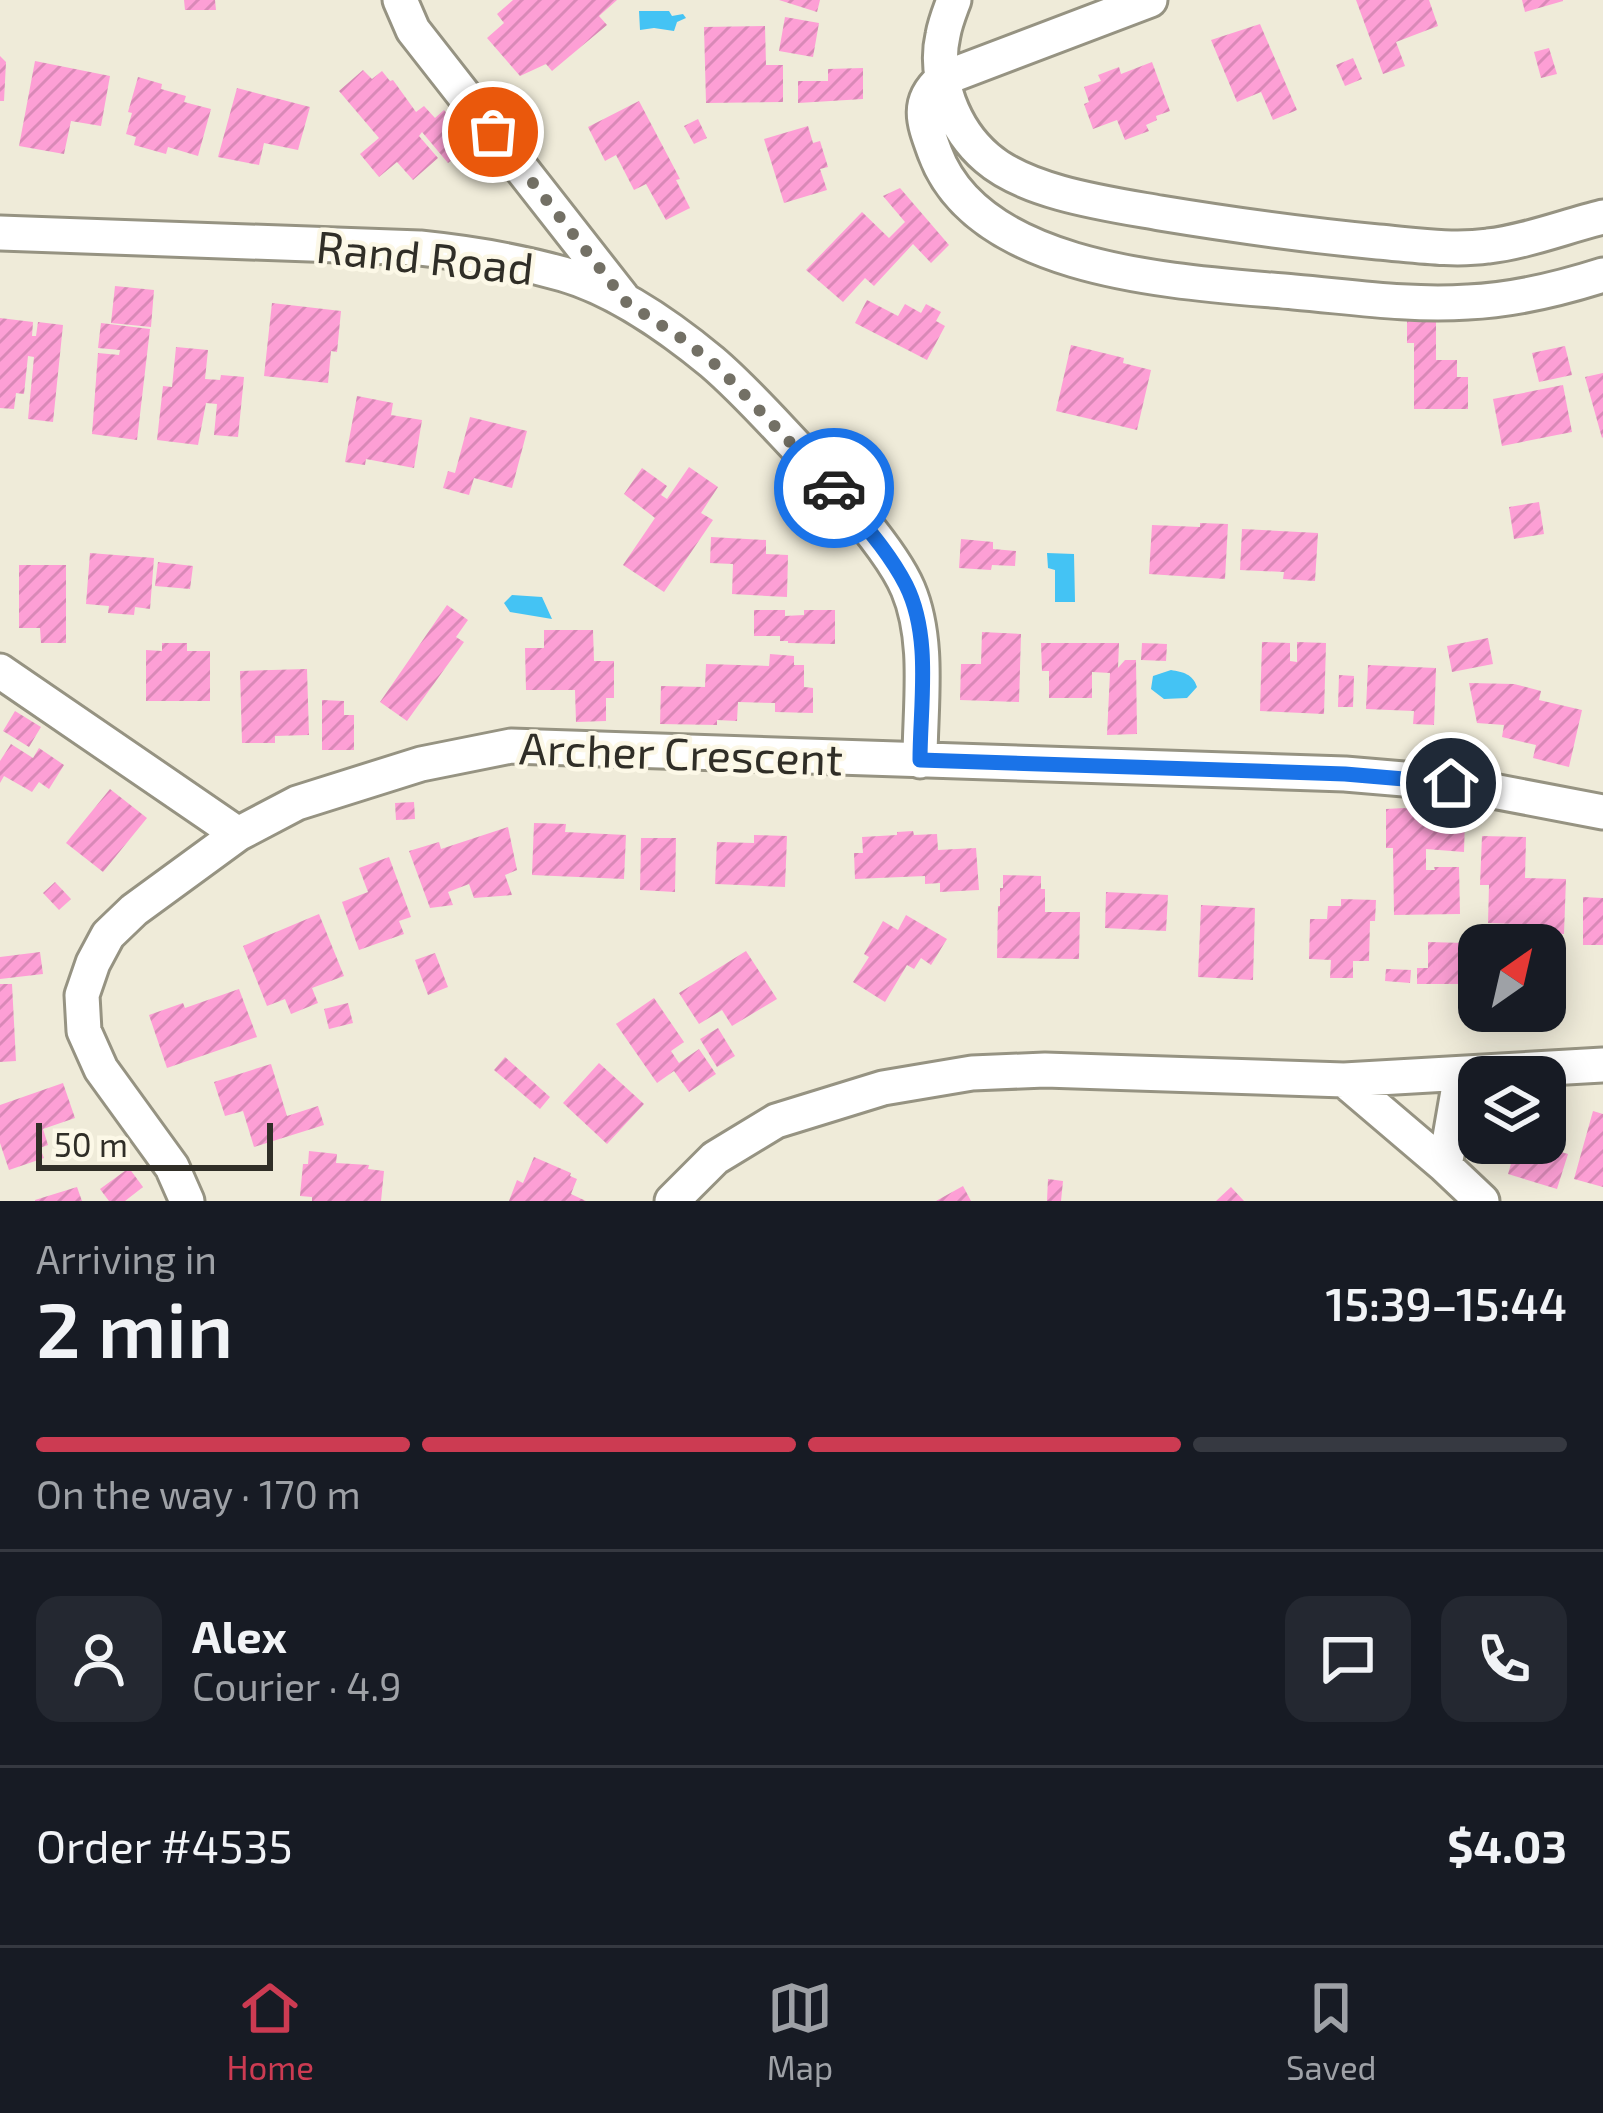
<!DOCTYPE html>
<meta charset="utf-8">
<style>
body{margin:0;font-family:"Exo 2",sans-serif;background:#242831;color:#f1f3f6;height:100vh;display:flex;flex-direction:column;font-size:45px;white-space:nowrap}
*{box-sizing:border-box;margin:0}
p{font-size:39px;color:#9ea1a6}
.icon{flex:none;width:66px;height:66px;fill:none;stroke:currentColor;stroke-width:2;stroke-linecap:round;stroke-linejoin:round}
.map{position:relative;height:1201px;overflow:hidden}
.details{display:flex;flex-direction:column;background:#171b24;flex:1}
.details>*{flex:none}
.needle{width:78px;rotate:34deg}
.buttons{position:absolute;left:1458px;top:924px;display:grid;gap:24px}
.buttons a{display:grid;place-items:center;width:108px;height:108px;border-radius:24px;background:#171b24;box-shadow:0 6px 30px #0003;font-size:60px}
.scale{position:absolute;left:36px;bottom:30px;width:237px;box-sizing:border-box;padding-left:12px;border:6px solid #302e27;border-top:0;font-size:33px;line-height:42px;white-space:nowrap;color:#302e27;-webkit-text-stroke:9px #fcf8e7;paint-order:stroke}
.pin{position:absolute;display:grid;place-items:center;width:102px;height:102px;color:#fff;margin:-51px;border:6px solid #fff;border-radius:50%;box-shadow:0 3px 12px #0007}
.courier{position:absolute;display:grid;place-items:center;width:120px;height:120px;margin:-60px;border:9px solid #1a73e8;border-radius:50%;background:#fff;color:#222;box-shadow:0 3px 15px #0007}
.overview em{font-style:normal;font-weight:600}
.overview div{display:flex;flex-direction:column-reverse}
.overview{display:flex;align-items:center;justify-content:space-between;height:204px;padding:0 36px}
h1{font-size:78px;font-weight:600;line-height:90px}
.bar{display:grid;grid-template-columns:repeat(4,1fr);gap:18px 12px;align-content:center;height:144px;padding:0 36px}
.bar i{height:15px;border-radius:9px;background:#363941}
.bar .current{background:#cc3b52}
.bar p{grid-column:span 4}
.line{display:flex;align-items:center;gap:30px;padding:0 36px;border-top:3px solid #363941}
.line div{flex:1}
.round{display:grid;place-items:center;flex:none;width:126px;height:126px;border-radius:24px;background:#242831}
.dock{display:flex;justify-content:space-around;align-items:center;height:168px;border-top:3px solid #363941;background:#171b24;font-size:33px;color:#9ea1a6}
.dock a{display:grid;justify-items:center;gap:6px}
.dock .current{color:#cc3b52}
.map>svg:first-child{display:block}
.water{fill:#44c3f4}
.building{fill:url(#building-hatch)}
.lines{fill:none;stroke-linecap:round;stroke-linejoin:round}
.street-casing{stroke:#969382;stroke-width:39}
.street{stroke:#fff;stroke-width:33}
.done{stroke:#737065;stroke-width:12;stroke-dasharray:0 21.6}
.route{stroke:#1a73e8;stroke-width:15}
.labels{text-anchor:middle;stroke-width:9;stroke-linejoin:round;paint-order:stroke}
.street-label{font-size:45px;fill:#302e27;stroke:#fcf8e7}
</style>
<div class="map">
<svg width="1603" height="1201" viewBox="0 0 1603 1201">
<defs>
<pattern id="building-hatch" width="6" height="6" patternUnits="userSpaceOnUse" patternTransform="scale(3)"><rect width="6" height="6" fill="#fd9fd5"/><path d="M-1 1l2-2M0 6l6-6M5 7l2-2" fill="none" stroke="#d989b7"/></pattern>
</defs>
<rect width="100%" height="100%" fill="#efebd9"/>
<path class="water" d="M639 11H669L672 16 683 14 686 18 677 22 674 31 654 28 640 30Z
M1047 553 1074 554 1075 602H1055V570L1048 568Z
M512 595 542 597 552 619 510 612 504 603Z
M1171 670C1183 672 1193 674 1197 687L1187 698 1164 699 1151 689 1153 676Z"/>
<path class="building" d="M184 0H215L216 10H185Z
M513 0H617L599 16 607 25 552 71 546 64 520 76 487 38 504 23 497 14Z
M779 0H820L817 12Z
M1356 0H1429L1438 26 1396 42 1405 66 1383 74Z
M1522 0H1563V1L1525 12Z
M785 17 819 23 813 57 779 51Z
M1260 24 1297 110 1273 120 1261 92 1237 102 1211 40Z
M765 26 766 65H783V102L706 103 704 27Z
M1549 48 1557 74 1541 78 1534 52Z
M0 56 6 62 4 101H0Z
M1353 58 1362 79 1345 86 1336 65Z
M35 61 110 76 101 126 71 121 64 154 19 146Z
M1152 62 1170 111 1156 116 1157 120 1146 125 1149 131 1125 140 1117 120 1093 129 1084 104 1089 102 1084 87 1101 81 1098 75 1119 67 1121 74Z
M863 68V99L798 103V81H828V69Z
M363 70 372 79 382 71 390 81 393 80 416 112 424 106 435 118 444 110 472 143 448 163 422 132 419 136 438 158 413 180 397 162 379 177 360 154 379 138 339 91Z
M138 77 162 84 161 89 186 96 184 102 211 109 198 156 168 147 166 154 134 145 136 137 126 134 132 113 128 112Z
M237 88 310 107 298 150 264 143 259 165 218 157Z
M639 101 680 179 676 180 690 208 666 220 646 184 634 190 616 155 605 161 588 127Z
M698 119 707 138 694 144 684 126Z
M808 126 813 143 820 141 828 167 820 169 827 190 784 203 764 139Z
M900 188 949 245 931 263 913 244 874 286 865 278 843 302 806 270 862 212 889 238 905 222 883 196Z
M115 286 154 290 151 327 111 323Z
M867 300 898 316 905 304 921 313 926 304 941 312 936 321 945 326 927 360 855 323Z
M272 303 341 311 337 352 331 351 328 383 264 376Z
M0 318 33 322 32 336H36L38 322 63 325 53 422 28 419 34 357 28 356 24 394 16 393 14 409 0 408Z
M1407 319H1436V360H1457V377H1468V409H1414V343H1407Z
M101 323 150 329 137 440 92 434 98 353 119 355 120 350 98 348Z
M1071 345 1124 358 1123 363 1151 370 1137 430 1056 411Z
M1565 346 1572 375 1539 382 1532 353Z
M176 347 208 350 205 379 220 380 221 375 244 377 238 437 214 435 217 404 206 403 198 445 157 440 163 386 172 387Z
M1603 373V437L1602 438 1585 377Z
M1563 385 1572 432 1502 446 1493 399Z
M357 396 393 403 391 415 422 420 414 468 366 459 365 465 345 462Z
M470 417 527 431 512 488 474 478 469 495 443 488 448 471 455 473Z
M689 467 718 487 701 513 713 520 664 592 623 565 655 518 624 494 642 468 667 486 661 495 667 499Z
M1539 502 1544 534 1514 539 1509 507Z
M1200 523 1228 524 1225 579 1149 574 1152 525 1200 527Z
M1242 529 1318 533 1315 581 1283 579 1284 572 1240 570Z
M711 537 766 540V554L788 555 787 597 732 594 733 564 710 563Z
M961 539 993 542V549L1016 551 1015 566 992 565 991 570 959 568Z
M90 553 154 558 150 609 135 607 134 615 108 613 109 606 86 604Z
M158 562 193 566 190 589 155 586Z
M19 565H66V643H41L40 628H19Z
M447 605 468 620 456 637 464 642 407 721 380 702Z
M754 610H785V616L804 615V610H835V644L788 643V641H780V636H754Z
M544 630H593L594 661H614V698H606V721L576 722 575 690H526L525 648H544Z
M982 632 1021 634 1019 702 960 700 961 664H981Z
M1488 638 1493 664 1452 672 1447 646Z
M1262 642 1290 643V661L1297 662V642L1326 643 1324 714 1260 711Z
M162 643H187V651H210V701H146V650L162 651Z
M1041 643H1119L1118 668 1125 660H1136L1137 734 1107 735 1110 673 1092 672V698H1049V671H1042Z
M1142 643 1167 644 1166 661 1141 660Z
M770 654 794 656V665H804V687L813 688V713L775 712V703L738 702 737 721 717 720V725L660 724 661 686 705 687 706 664 769 666Z
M1368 665 1436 668 1434 725 1413 724 1414 711 1366 709Z
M307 669 309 735 275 736V743H242L240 671Z
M1339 675 1354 676 1353 707H1338Z
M1469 683 1514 684 1541 691 1539 700 1582 710 1569 767 1533 758 1536 745 1502 737 1504 725 1477 723Z
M322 700 344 701V715H354V750H322Z
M15 711 41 727 29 747 3 731Z
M11 744 33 758 39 748 64 765 49 789 39 782 32 792 4 776 0 783V761Z
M110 789 147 818 103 872 66 843Z
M414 802 415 819 396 820 395 803Z
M1404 808 1465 819 1464 852 1426 849V870H1435L1434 867H1459L1460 914 1394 915 1393 848H1386V809Z
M534 823 566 824 565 832 626 835 624 879 532 875Z
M508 827 517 870 505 875 512 895 474 898 469 884 448 892 453 905 430 908 409 851 439 842 441 849Z
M913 831 914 835 937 834 938 850 976 848 979 890 940 892V883L925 884V876L855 879 854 853H863L862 837 897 835V832Z
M754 835 787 836 785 887 715 884 717 842 754 843Z
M1482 836 1526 837 1525 878 1566 879 1564 934 1539 933V925L1488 923 1489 885H1480Z
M641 838H676L675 892 640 890Z
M389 857 411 917 399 921 404 934 359 950 342 902 368 892 359 868Z
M1003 875 1041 876V889H1045V912H1080L1079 959 997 958 998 906H1000V888H1003Z
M55 882 71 899 59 910 43 893Z
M1106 892 1168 895 1166 931 1105 928Z
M1583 897 1603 898V945H1583Z
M1341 899 1376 900 1375 921H1370L1369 961H1353V978H1330L1331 960 1309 959 1310 919H1327L1328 906H1341Z
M1201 905 1255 908 1253 980 1198 977Z
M319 914 344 976 312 988 318 1003 291 1014 285 999 267 1006 243 946Z
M906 915 947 939 931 965 921 958 914 969 907 965 885 1002 853 982 869 957 864 954 883 921 898 930Z
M1428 942 1465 943 1464 984H1417V968H1428Z
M746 951 777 999 732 1026 722 1010 699 1024 679 993Z
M40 952 43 974 0 979V957Z
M435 953 448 987 428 995 415 960Z
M1386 969 1411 970 1410 983 1385 981Z
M0 984H12L16 1061 0 1062Z
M239 989 257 1037 167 1068 149 1015 183 1003 185 1008Z
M654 998 684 1042 671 1051 679 1063 699 1049 716 1074 689 1092 674 1071 657 1083 616 1024Z
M348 1003 353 1023 329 1029 324 1009Z
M718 1028 735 1056 717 1067 700 1039Z
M505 1057 550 1097 540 1109 494 1070Z
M599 1063 644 1104 607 1144 563 1103Z
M271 1064 287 1116 318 1106 324 1125 254 1147 243 1111 225 1116 214 1082Z
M63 1083 75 1118 43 1129 48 1145 40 1148 44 1158 9 1170 0 1143V1105Z
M1593 1111 1603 1114V1187L1574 1179Z
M1517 1143H1530L1568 1154 1557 1189 1508 1174Z
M309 1151 337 1154 336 1163 369 1165 368 1169 384 1171 381 1201H312V1197L300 1196 303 1164H308Z
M534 1157 571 1173 570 1176 577 1179 571 1194 586 1201H509L517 1180 523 1183Z
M129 1168 143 1187 125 1201H109L100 1189Z
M1048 1179 1063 1181 1061 1201H1047Z
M963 1186 971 1201H936Z
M77 1187 82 1201H35V1200Z
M1231 1187 1244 1201H1216Z"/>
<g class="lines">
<g class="street-casing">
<path id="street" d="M400 0 413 30 622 297
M954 0C950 11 945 23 943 35 933 78 954 130 987 158 1027 193 1109 204 1160 213 1233 225 1305 235 1378 242 1414 245 1452 251 1488 246 1525 242 1566 226 1603 217
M1150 0 942 79C915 102 924 123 935 153 980 275 1186 282 1294 292 1352 297 1410 306 1468 302 1515 300 1559 289 1603 275
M0 233 420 248C468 253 517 261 563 274 615 289 671 328 712 362 746 391 777 427 808 459 837 490 892 551 908 589 930 641 920 705 920 761
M0 671 238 834
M1461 1074 1445 1166 1482 1201
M1344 1080 1445 1166
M187 1201 172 1167 101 1069 84 1031 82 995 93 963 108 935 134 910 238 834 297 803 421 764 511 746 1345 774 1451 783 1603 812
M672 1201 715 1158 776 1121 883 1088 972 1073 1045 1070 1344 1080 1603 1065"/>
</g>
<use href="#street" class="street"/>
</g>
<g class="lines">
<path class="done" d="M493 132 627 303 681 338 716 365 834 488"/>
<path class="route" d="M834 488C859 519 888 550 906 585 932 637 920 705 920 760L1345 774 1451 783"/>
</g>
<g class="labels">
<g class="street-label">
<text transform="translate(425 258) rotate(6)" y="16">Rand Road</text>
<text transform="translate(681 754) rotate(2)" y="16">Archer Crescent</text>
</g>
</g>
</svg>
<div class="buttons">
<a><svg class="needle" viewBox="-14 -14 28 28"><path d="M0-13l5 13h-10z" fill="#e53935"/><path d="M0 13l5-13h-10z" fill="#9ea1a6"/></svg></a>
<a><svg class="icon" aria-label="layers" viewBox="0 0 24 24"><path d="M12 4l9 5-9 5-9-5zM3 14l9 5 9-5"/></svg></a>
</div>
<div class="scale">50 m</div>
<div class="pin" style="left:493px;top:132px;background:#ea580c"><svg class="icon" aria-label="bag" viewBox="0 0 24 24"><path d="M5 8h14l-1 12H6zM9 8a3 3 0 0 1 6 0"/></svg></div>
<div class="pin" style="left:1451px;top:783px;background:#1f2937"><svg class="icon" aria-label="home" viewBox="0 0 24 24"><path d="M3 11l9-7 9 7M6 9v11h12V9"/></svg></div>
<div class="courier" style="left:834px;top:488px"><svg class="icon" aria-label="car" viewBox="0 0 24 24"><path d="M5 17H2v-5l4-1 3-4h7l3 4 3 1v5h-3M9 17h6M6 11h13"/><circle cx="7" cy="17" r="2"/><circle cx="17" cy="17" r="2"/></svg></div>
</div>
<section class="details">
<div class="overview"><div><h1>2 min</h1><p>Arriving in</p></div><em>15:39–15:44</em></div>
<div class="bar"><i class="current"></i><i class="current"></i><i class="current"></i><i></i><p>On the way · 170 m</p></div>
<div class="line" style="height:216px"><a class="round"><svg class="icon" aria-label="person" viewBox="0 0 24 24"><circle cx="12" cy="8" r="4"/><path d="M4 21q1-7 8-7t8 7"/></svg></a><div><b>Alex</b><p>Courier · 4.9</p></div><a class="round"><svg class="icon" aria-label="chat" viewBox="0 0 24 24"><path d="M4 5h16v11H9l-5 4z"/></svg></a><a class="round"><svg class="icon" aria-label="phone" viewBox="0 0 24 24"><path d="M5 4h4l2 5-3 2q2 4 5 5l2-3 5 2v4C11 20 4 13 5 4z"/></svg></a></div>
<div class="line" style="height:156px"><div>Order #4535</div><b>$4.03</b></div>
</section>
<nav class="dock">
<a class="current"><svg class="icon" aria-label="home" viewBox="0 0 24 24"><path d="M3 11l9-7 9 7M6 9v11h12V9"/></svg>Home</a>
<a><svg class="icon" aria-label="map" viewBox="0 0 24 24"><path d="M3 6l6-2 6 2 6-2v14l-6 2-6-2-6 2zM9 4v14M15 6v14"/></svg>Map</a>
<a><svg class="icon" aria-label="saved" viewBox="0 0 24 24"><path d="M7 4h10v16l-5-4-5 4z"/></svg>Saved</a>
</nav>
